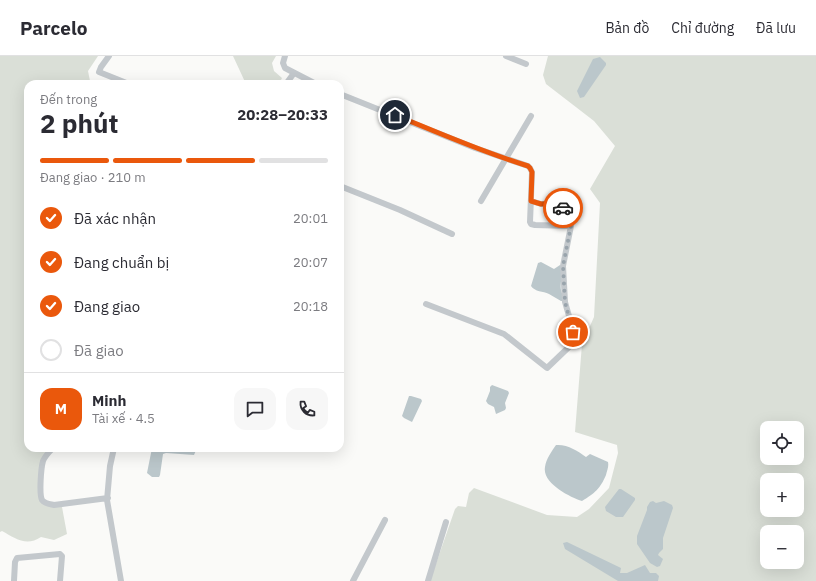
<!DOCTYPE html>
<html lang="vi">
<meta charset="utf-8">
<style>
body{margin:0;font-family:"IBM Plex Sans",sans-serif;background:#f7f7f7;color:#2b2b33;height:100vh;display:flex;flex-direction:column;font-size:15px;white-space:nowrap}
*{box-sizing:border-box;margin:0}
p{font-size:13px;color:#7c7c81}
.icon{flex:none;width:22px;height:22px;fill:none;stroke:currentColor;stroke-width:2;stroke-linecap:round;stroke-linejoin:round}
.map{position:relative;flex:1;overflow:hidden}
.sheet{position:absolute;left:24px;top:24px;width:320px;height:372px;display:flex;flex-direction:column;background:#fff;border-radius:12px;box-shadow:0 4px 16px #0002}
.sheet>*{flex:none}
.tools{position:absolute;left:760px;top:365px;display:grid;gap:8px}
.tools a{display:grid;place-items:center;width:44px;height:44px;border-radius:8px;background:#fff;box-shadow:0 4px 16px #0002;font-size:20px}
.pin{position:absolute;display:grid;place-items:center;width:34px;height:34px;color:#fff;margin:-17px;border:2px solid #fff;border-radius:50%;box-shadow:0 1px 4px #0007}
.courier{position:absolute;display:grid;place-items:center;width:40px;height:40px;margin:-20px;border:3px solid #ea580c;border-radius:50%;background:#fff;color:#222;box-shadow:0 1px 5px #0007}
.summary em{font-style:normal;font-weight:700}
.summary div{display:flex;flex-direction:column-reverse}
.summary{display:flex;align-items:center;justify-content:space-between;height:68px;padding:0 16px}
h1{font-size:26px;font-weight:700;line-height:30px}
.bar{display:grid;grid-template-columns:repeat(4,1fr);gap:6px 4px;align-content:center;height:48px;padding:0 16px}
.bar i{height:5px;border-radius:3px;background:#e1e1e2}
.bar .current{background:#ea580c}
.bar p{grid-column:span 4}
.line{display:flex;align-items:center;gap:10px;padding:0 16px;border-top:1px solid #e1e1e2}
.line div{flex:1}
.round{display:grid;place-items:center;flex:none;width:42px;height:42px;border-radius:12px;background:#f7f7f7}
ol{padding:0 16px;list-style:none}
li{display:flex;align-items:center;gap:12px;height:44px}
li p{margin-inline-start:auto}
li .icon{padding:4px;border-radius:50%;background:#ea580c;color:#fff;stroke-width:4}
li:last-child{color:#7c7c81}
li i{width:22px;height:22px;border:2px solid #e1e1e2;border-radius:50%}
header{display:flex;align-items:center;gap:24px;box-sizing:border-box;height:56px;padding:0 20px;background:#fff;border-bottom:1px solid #e1e1e2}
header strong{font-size:19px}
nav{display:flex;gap:22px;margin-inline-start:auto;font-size:14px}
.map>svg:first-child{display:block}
.green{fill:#dadfd7;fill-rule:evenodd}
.water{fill:#bbc7cb}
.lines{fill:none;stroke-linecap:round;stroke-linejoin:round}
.street{stroke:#c3c8cc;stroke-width:6}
.done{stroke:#99a4ac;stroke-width:4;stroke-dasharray:0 7.2}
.route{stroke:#ea580c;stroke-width:5}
</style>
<header>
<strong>Parcelo</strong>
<nav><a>Bản đồ</a><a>Chỉ đường</a><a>Đã lưu</a></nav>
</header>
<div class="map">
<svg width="816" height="525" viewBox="0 0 816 525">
<rect width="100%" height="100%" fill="#fafaf8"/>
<path class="green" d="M0 0H98L88 15 90 25 88 28H28V392H50L43 401 39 442 62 451 67 478 54 484 41 481C26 491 15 482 2 475L0 476Z
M233 0H276L272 7 274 15 282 22 279 28H246Z
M548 0H816V525H430L455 453 458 450 466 451 469 437 474 432 547 459 577 461 589 453 609 432 618 397 617 389 575 376 582 288 594 261 600 147 590 133 615 90 594 65 546 28 543 19ZM767 372H797V402H767ZM767 424H797V454H767ZM767 476H797V506H767Z"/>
<path class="water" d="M600 1 606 7V9L584 41 580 42 577 35 593 3Z
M541 206 554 213 560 209C565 218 557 230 563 239L562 245H561C557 243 553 240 549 238 543 235 535 236 531 230L538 207Z
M492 329 508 335 509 337 505 347 506 352 505 354 496 358 494 351 488 348 486 345 490 335V331Z
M409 340H411L421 343 422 345 413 364 412 366 404 362 402 360Z
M556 389C567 388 578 395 586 401L590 398 608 406C609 411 607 414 606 419 600 433 595 437 582 445 570 441 542 427 545 411 546 403 552 395 556 389Z
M152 392H197L194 399 166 397 163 398 160 419 159 421H152L147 417Z
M619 433H621L635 442V444L623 461H616L606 455 605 451Z
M653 445 656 447 664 445 672 449 673 452 663 482V493L659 497 658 499 663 503 660 510 657 511 650 507 637 488V480L647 454V451L650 446Z
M567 486 621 512 620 517H627L645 509 650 517H656L659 520 658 525H618L565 493 563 487Z"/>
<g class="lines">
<path class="street" d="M109 0 101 11 99 16 129 28
M285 0 283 7 285 12 316 28
M506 0 526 8
M286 28 294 17
M340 38 475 92 528 110 530 112 532 116 530 166 531 168 535 169 571 170
M340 130 400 154 452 178
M481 145 531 60
M426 248 504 278 547 312 571 289 575 281 565 246 563 210 571 170 564 163 562 151 557 147 541 148 531 145
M53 392C49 396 45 400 43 405 41 412 39 438 42 444 45 448 49 448 54 449L108 442
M114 392 110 410 107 444 121 525
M14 525 15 506 17 502 60 498 62 500 60 525
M353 525 385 464
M428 525 446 466"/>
</g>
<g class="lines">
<path class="done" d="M563 152 564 163 571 170 563 210 565 246 573 276"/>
<path class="route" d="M395 59C439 77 482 96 528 110L530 112 532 116 531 145 541 148 557 147 563 152"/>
</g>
</svg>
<div class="tools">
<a><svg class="icon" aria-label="locate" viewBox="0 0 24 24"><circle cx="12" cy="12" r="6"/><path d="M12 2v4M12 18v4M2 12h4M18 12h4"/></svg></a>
<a>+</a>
<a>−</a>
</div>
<div class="pin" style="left:573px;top:276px;background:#ea580c"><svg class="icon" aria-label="bag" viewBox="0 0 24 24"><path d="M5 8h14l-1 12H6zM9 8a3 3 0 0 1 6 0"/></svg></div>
<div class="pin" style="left:395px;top:59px;background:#1f2937"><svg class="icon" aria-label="home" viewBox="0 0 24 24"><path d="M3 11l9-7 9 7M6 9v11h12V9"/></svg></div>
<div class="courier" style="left:563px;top:152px"><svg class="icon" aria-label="car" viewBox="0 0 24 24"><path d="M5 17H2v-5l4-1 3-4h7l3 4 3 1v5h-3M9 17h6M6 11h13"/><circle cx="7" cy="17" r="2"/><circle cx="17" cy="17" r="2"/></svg></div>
<section class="sheet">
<div class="summary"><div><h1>2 phút</h1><p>Đến trong</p></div><em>20:28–20:33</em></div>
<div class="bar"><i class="current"></i><i class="current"></i><i class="current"></i><i></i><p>Đang giao · 210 m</p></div>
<ol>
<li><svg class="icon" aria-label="check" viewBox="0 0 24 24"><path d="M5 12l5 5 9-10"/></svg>Đã xác nhận<p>20:01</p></li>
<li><svg class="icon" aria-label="check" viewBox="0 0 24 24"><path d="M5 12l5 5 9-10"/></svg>Đang chuẩn bị<p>20:07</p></li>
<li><svg class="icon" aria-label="check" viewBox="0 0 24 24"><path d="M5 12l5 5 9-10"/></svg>Đang giao<p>20:18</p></li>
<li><i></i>Đã giao</li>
</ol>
<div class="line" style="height:72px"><b class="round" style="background:#ea580c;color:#fff">M</b><div><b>Minh</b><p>Tài xế · 4.5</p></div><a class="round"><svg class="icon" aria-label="chat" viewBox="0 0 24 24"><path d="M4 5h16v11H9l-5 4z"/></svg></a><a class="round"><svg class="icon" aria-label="phone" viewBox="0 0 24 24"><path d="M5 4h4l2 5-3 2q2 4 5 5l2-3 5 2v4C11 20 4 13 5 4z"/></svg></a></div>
</section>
</div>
